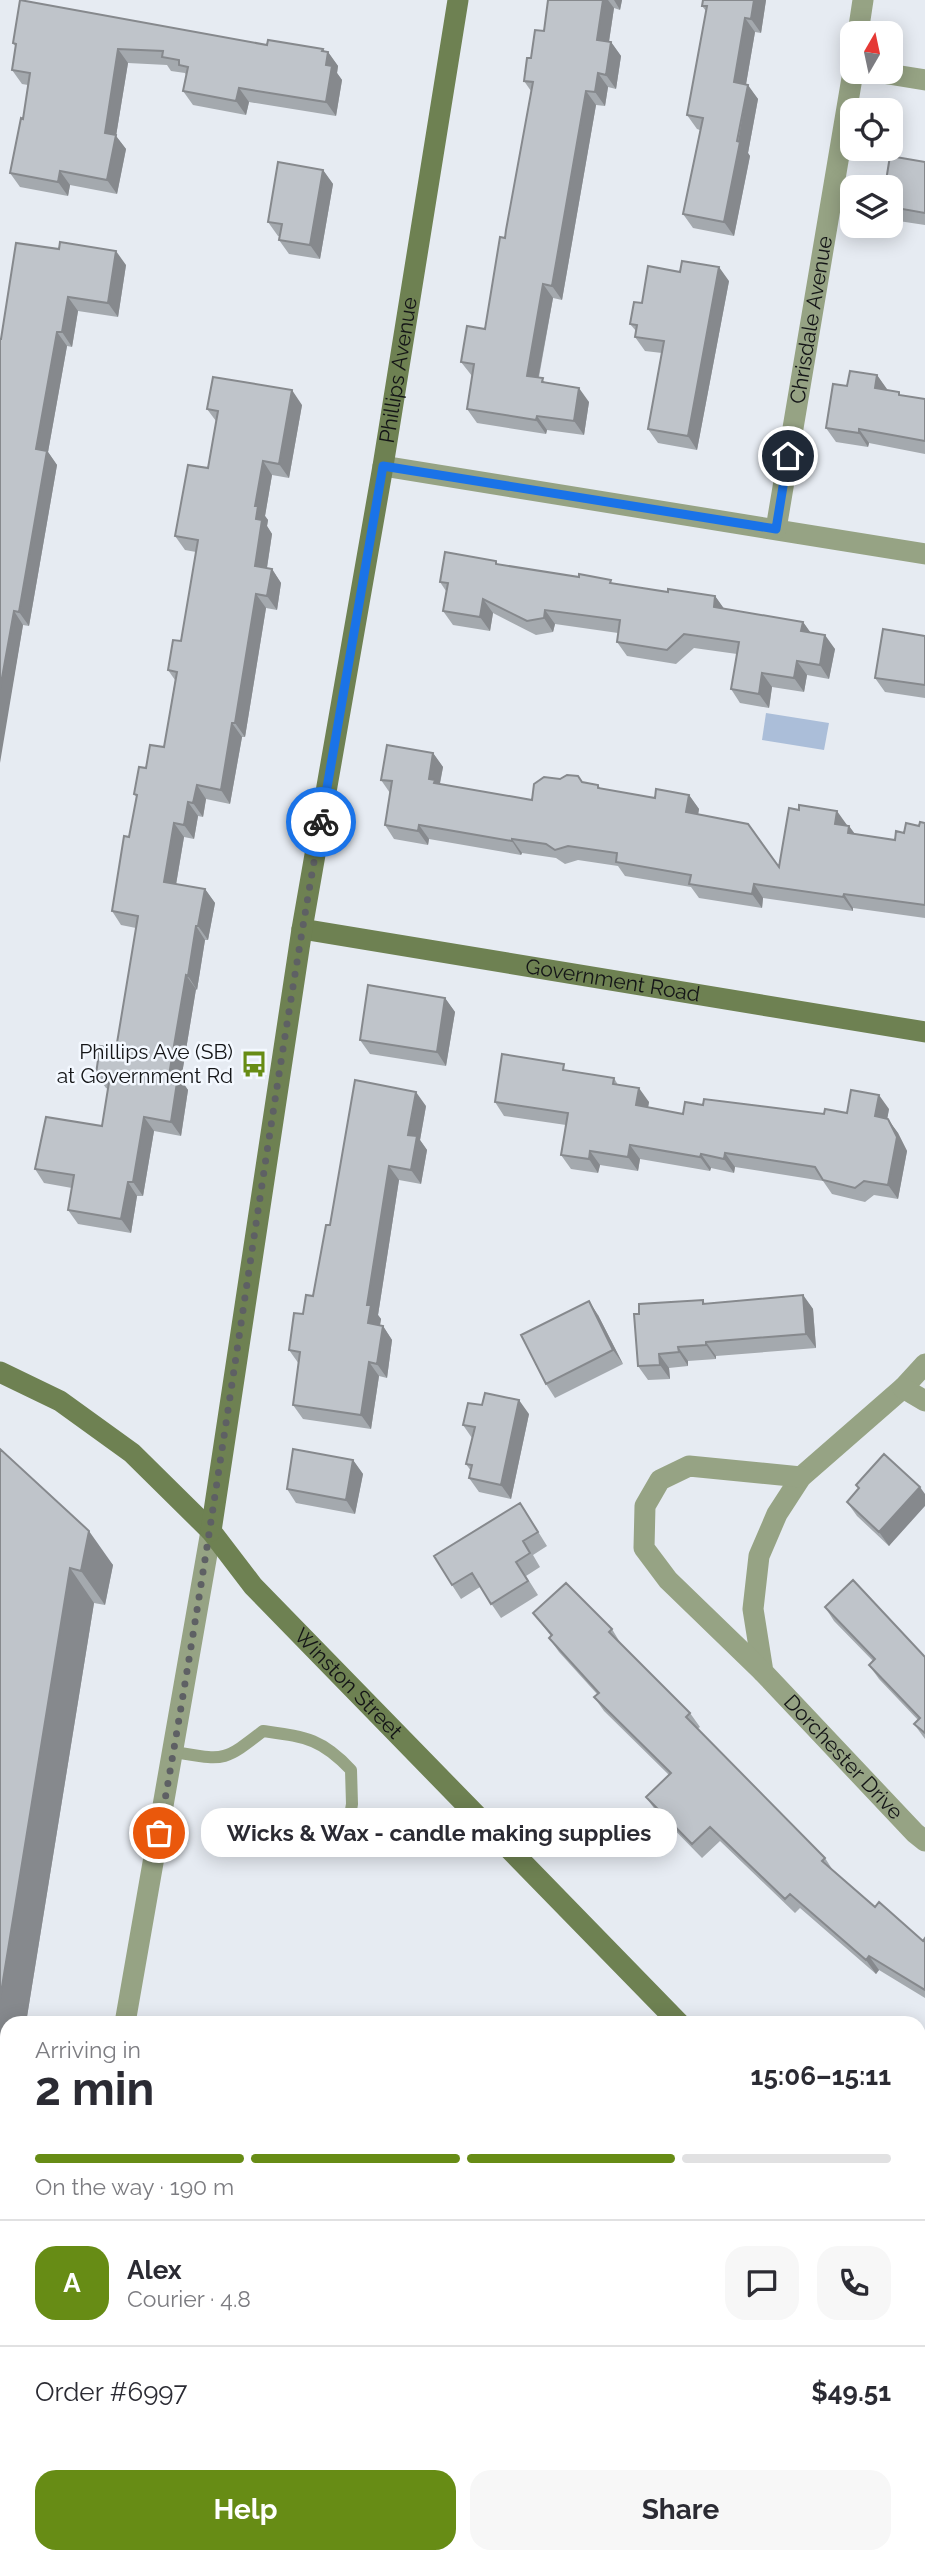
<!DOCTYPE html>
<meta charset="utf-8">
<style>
body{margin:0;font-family:Raleway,sans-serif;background:#f7f7f7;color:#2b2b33;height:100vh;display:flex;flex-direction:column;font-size:26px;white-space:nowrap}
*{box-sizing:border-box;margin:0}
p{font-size:23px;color:#7c7c81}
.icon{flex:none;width:38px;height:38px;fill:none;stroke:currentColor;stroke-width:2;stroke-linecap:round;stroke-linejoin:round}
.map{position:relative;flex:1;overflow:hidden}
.details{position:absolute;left:0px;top:2016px;width:926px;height:548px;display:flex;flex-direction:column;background:#fff;border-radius:21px 21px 0 0;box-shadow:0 4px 18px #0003}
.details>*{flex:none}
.needle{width:46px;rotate:9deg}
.buttons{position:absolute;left:840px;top:21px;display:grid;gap:14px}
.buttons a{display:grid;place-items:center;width:63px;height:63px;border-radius:14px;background:#fff;box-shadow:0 4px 18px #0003;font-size:35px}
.pin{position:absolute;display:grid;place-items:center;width:60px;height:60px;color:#fff;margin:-30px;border:4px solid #fff;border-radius:50%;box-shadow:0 2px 7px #0007}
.courier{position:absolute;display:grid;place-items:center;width:70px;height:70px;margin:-35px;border:5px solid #1a73e8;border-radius:50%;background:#fff;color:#222;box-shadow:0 2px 9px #0007}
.bubble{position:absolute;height:49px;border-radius:21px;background:#fff;box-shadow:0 4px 18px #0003;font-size:23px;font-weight:700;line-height:49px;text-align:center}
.headline em{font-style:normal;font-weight:700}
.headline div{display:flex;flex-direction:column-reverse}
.headline{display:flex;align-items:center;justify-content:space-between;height:119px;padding:0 35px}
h1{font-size:46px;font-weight:700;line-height:52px}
.bar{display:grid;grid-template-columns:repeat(4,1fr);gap:10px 7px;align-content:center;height:84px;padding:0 35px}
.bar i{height:9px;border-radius:5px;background:#e1e1e2}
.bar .active{background:#678c15}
.bar p{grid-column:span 4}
.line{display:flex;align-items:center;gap:18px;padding:0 35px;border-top:2px solid #e1e1e2}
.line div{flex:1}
.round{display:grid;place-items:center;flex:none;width:74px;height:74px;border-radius:21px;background:#f7f7f7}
.primary-button{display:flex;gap:14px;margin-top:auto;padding:14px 35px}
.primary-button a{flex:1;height:80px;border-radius:21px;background:#678c15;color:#fff;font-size:28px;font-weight:700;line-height:80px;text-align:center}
.primary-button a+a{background:#f7f7f7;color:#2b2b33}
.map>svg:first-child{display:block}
.water{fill:#abbed9}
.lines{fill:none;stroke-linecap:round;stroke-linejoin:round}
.lane{stroke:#96a384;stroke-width:12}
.street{stroke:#96a384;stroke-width:21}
.secondary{stroke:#6e8152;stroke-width:21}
.wall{fill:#a4a9ae}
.shaded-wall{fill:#86898d}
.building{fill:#bfc4ca;stroke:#86898d;stroke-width:2}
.done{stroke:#5e6064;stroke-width:7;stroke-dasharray:0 12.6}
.route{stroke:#1a73e8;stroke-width:9}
.labels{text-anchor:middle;stroke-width:5;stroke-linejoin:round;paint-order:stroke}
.street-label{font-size:21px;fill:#141517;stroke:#f3f8ff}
.poi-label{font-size:21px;fill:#141517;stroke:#f3f8ff;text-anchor:end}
</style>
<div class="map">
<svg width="925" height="2563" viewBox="0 0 925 2563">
<rect width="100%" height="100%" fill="#e6ebf2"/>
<path class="water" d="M766 713 829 723 824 750 762 740Z"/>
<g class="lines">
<path class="lane" d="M174 1752C224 1760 222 1763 263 1731 305 1737 321 1738 351 1770L352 1804 345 1846
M0 2189 7 2190
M919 2284 925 2287
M919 2549 925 2548
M435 2557 476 2563"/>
<g class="street">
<path d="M858 33 863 0"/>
<path d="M876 72 925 80"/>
<path d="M383 466 925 554"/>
<path id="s1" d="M776 529 853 72"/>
<path id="s2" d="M925 1364 903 1388 801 1477 777 1514 759 1556 753 1609 763 1672 915 1833 925 1841"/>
<path d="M903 1388 925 1401"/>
<path d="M763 1672 668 1580 644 1548 645 1506 660 1480 689 1466 801 1477"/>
<path d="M125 2023 211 1531"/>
<path d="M31 2563 32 2557"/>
</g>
<g class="secondary">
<path id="s3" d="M302 929 925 1032"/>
<path id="s4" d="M0 1372 60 1401 132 1453 211 1531 253 1586 679 2023"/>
<path id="s5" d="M211 1531 302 929 383 466 458 0"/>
<path d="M919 2188 925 2192"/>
</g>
</g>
<path class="wall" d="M548 0H622L620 10 614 8 609 42H611L621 56 616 89 608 87 605 106 596 105 562 300 553 298 539 377 546 383 589 402 584 435 547 430 546 434 477 423 467 409 472 376 461 362 485 329 505 238 531 91 524 81 531 58 544 31Z
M703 0H766L761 33 755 32 746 84 758 99 748 153 750 156 734 236 693 228 683 214 700 130 697 129 687 115 706 11 702 6Z
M13 43 267 45 328 52 338 66 337 73 342 80 336 116 249 102 246 115 193 105 183 91 186 75 185 73 171 71 167 65 128 63 116 136 126 149 117 194 70 185 68 196 20 187 10 173 23 119 28 85 22 84 12 70 16 47Z
M925 162V225L892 220 891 187Z
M323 170 333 184 320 259 289 254 279 240 280 236H278L268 222Z
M16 243 126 265 118 317 78 311 72 347 67 346 48 452 57 465 29 626 23 625 3 739 1 339Z
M729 281 697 450 658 443 648 429 662 353 645 351 635 337 636 331 630 324 642 303Z
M877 375 887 390 902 396 925 399V454L869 443 868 447 836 442 826 428 847 386Z
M302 405 289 478 272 475 265 516 268 520 267 526 272 534 267 568 272 569 281 583 277 610 266 608 245 737H242L230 804 206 799 203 817 198 816 194 839 184 837 176 885 205 889 215 903 208 940H205L197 990 196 989 181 1080 188 1090 181 1136 154 1131 143 1196H137L131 1233 78 1224 68 1210 72 1188 44 1183 35 1169 102 1126 108 1089 106 1088 96 1074 116 1049 136 928 121 925 112 911 129 837 137 797 134 794 146 768 164 747 175 680 168 670 181 641 196 552 185 550 175 536 208 468 216 421 207 409Z
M499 565 668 592 715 596 724 609 803 622 810 632 835 649 829 679 807 675 804 692 772 687 769 708 740 703 731 689 737 654 694 648 676 664 627 656 617 642 618 633 555 624 553 632 536 635 493 613 490 631 453 625 443 611 446 591 440 582Z
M925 636V698L885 692 875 678Z
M433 753 443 767 440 784 532 800 582 783 598 785 601 789 655 798 689 795 699 809 698 815 779 867 847 825 849 826 855 834 895 840 904 833 925 823V918L853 908V911L763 898 762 908 699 898 691 887 625 876 618 866 578 860 565 864 556 858 522 853 521 855 429 839 428 845 394 839 385 825 390 793 381 780Z
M445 998 455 1012 446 1066 370 1054 360 1040Z
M569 1071 614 1078 618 1085 649 1102 648 1107 683 1114 703 1105 824 1114 889 1109 887 1119 898 1133 907 1151 898 1199 874 1195 865 1202 832 1194 823 1181 735 1167 734 1173 711 1168 710 1171 640 1159 638 1171 600 1165 598 1173 571 1169 561 1155 566 1125 504 1116 495 1102Z
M426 1106 420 1140 427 1150 421 1184 399 1180 378 1315 381 1319 380 1325 383 1326 392 1340 387 1378 379 1376 371 1429 303 1419 293 1405 299 1364 289 1350 303 1314 313 1296 330 1225Z
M803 1295 813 1309 816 1348 716 1356V1359L688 1361V1366L669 1368 670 1379 648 1380 638 1366 703 1300 705 1304Z
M598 1315 623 1364 555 1398 546 1384Z
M529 1414 511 1499 479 1492 469 1478 471 1471 466 1464 472 1438 463 1425Z
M0 1449 113 1565 105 1605 94 1603 26 2023H7V2127L0 2126Z
M353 1460 363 1474 355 1514 296 1503 287 1489Z
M856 1485 925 1494 889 1546 857 1516 847 1502 859 1489Z
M529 1517 547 1546 533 1555 540 1567 526 1576 538 1595 501 1618 480 1587 461 1599 452 1585Z
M825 1607 925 1657V1739L914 1724 918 1720 879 1679 869 1665 873 1661 834 1621Z
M533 1613 612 1629 621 1644 690 1713 700 1727 697 1729 825 1858 834 1872 875 1907 923 1941 925 1938V1998L879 1970 876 1974 800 1908 795 1913 720 1841 702 1858 656 1811 646 1797 669 1775 604 1711 594 1697 597 1694 559 1652 549 1638 551 1636Z
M919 2301 925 2309V2532L919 2531Z"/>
<path class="shaded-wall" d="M603 0H608L614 8 607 54 597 40Z
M614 0H622L620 10Z
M754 0H766L761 33 751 19Z
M745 18 755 32 744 96 734 82Z
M611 42 621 56 616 89 606 75Z
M118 49 128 63 116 136 126 149 117 194 107 180 105 133Z
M323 49 328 56V52L338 66 337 73 342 80 336 116 326 102V65L322 51Z
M598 73 608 87 605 106 595 92Z
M748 85 758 99 748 153 750 156 734 236 724 222Z
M239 88 249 102 246 115 236 101Z
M586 91 596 105 562 300 552 286Z
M323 170 333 184 320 259 310 245Z
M60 171 70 185 68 196 58 182Z
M116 251 126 265 118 317 108 303Z
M719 267 729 281 697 450 688 436Z
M543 284 553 298 536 390 527 376Z
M68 297 78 311 72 347 62 332Z
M57 332 67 346 48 452 57 465 29 626 19 612 36 449Z
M877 375 887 389 885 402 875 388Z
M579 388 589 402 584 435 574 421Z
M292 390 302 405 289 478 279 464Z
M537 416 547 430 546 434 536 420Z
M859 429 869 443 868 447 859 433Z
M263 461 272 475 265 516 268 520 267 526 272 534 265 580 255 566V506Z
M272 569 281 583 277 610 267 596Z
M256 594 266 608 245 737 235 723Z
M715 596 725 610 714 607Z
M483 599 493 613 490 631 480 617Z
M545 610 555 624 553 632 544 618Z
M14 611 23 625 0 763V689Z
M803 622 813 636 801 631Z
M825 635 835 649 829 679 820 665Z
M797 661 807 675 804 692 794 678Z
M762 673 772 687 769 708 759 694Z
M232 723 242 737 230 804 221 790Z
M433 753 443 767 439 787 429 779Z
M197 785 206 799 203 817 193 803Z
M689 795 699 809 696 826 686 812Z
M188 802 198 816 194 839 184 825Z
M837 811 847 825 845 838 835 824Z
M174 823 184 837 174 896 164 882Z
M419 825 429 839 428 845 418 831Z
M849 826 859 840 848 833Z
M512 839 522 853 521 855 512 841Z
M754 884 763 898 762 908 752 894Z
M205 889 215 903 208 940 198 926Z
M844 894 853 908V911L843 897Z
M196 926 205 940 197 990 188 976Z
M186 975 196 989 181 1080 188 1090 181 1136 171 1122 169 1075Z
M445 998 455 1012 446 1066 437 1052Z
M639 1088 649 1102 646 1119 636 1105Z
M416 1092 426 1106 420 1140 427 1150 421 1184 411 1170 408 1135Z
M879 1095 889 1109 885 1131 875 1116Z
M144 1117 154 1131 143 1196 133 1182Z
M888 1119 898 1133 907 1151 898 1199 888 1185Z
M630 1145 640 1159 638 1171 628 1157Z
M590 1151 600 1165 598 1173 589 1159Z
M725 1153 735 1167 734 1173 724 1159Z
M701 1154 711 1168 710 1171 700 1157Z
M389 1166 399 1180 378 1315 381 1319 378 1337 368 1323 367 1305Z
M128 1182 137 1196 131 1233 121 1219Z
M803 1295 813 1309 816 1348 806 1334Z
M589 1301 598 1315 623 1364 613 1350Z
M383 1326 392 1340 387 1378 377 1364Z
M706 1342 716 1356V1359L706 1345Z
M678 1347 688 1361V1366L679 1352Z
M659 1354 669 1368 670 1379 660 1365Z
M369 1362 379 1376 371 1429 361 1415Z
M519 1400 529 1414 511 1499 501 1485Z
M353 1460 363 1474 355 1514 346 1500Z
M920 1487 925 1494V1506L889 1546 879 1532Z
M89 1531 113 1565 105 1605 81 1571Z
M70 1568 94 1603 26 2023H7V2125L0 2115V1999Z
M869 1956 879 1970 876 1974 866 1960Z
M0 2229 7 2239V2292L0 2338Z
M919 2301 925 2309V2401L919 2393Z
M925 2415V2528L919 2520V2453Z
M262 2557H263L267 2563H261Z"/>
<path class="building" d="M20 0 267 45 268 40 323 49 322 51 328 52 326 65 332 66 326 102 239 88 236 101 183 91 188 67 179 65V60L162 57 163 51 118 49 105 133 116 135 107 180 60 171 58 182 10 173 21 118 23 119 30 73 12 70 16 44 13 43Z
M548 0H603L597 40 611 42 606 75 598 73 595 92 586 91 552 286 543 284 527 376 543 378 542 382 579 388 574 421 537 416 536 420 467 409 474 364 461 362 467 326 485 329 500 237 505 238 506 230 533 82 524 81 527 58H531L535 30 544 31Z
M703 0H754L751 19 745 18 734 82 748 85 737 141 740 142 724 222 683 214 703 118 687 115 707 6H702Z
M890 156 925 162V213L891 207V187H885Z
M278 162 323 170 310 245 279 240 282 224 268 222Z
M60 242 116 251 108 303 68 297 62 332H57L36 449 47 451 19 612 14 611 0 689V339H1L16 243 59 249Z
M682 261 719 267 688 436 648 429 664 341 635 337 637 325 630 324 634 302 642 303 648 266 680 272Z
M850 371 877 375 875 388 899 392V395L925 399V441L859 429V433L826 428 833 384 847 386Z
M213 377 292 390 279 464 263 461 255 506H258L256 519 262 520 255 566 272 569 267 596 256 594 235 723H232L221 790 197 785 193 803 188 802 184 825 174 823 164 882 205 889 198 926H196L188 976 186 975 169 1075 178 1076 171 1122 144 1117 133 1182H128L121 1219 68 1210 74 1175 35 1169 46 1117 102 1126 110 1076 96 1074 100 1046 116 1049 138 916 112 911 124 836 129 837 137 795 134 794 139 767 146 768 150 745 164 747 177 672 168 670 173 640 181 641 198 540 175 536 188 465 208 468 218 411 207 409Z
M445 552 496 561V564L579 577V574L611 580 610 583 668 592V589L715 596 714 607 803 622 801 631 825 635 820 665 797 661 794 678 762 673 759 694 731 689 739 642 684 634 667 650 617 642 620 620 545 610 544 618 527 621 483 599 480 617 443 611 448 583 440 582Z
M883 629 925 636V685L875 678Z
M387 745 433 753 429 779 435 780 434 783 532 800 534 784 544 777 560 779 567 775 578 776 582 782 598 785V788L655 798 656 789 689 795 686 812 748 824 779 867 789 808 799 810V805L837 811 835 824 849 826 848 833 895 840 896 831 904 833 906 823 919 826 920 822 925 823V905L844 894 843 897 754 884 752 894 689 884 691 875 616 862 617 853 568 846 555 850 546 844 512 839V841L419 825 418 831 385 825 392 781 381 780Z
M368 985 445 998 437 1052 360 1040Z
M502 1054 564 1064 563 1070 614 1078 613 1084 639 1088 636 1105 683 1114 685 1102 703 1105 704 1099 824 1114 825 1109 847 1113 851 1090 879 1095 875 1116 888 1119 897 1137 888 1185 864 1181 855 1188 823 1180 815 1167 725 1153 724 1159 701 1154 700 1157 630 1145 628 1157 590 1151 589 1159 561 1155 568 1113 495 1102Z
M355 1080 416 1092 408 1135 417 1136 411 1170 389 1166 367 1305H371L368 1323 383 1326 377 1364 369 1362 361 1415 293 1405 300 1352 289 1350 294 1313 303 1314 306 1295 313 1296 326 1225H330Z
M803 1295 806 1334 706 1342V1345L678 1347 679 1352 659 1354 660 1365 638 1366 634 1314H639V1304L703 1300V1304Z
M589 1301 613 1350 546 1384 521 1335Z
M485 1393 519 1400 501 1485 469 1478 472 1465 466 1464 475 1427 463 1425 468 1403 482 1405Z
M0 1449 89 1531 81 1571 70 1568 0 1999Z
M293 1449 353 1460 346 1500 287 1489Z
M884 1454 920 1487 879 1532 847 1502 859 1488 856 1485Z
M520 1503 538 1532 523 1541 530 1553 516 1562 528 1581 491 1604 472 1573 452 1585 434 1556Z
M853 1580 925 1657V1733L914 1724 920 1718 869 1665 875 1659 825 1607Z
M566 1583 612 1629 609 1632 690 1713 686 1717 825 1858 822 1861 875 1907 879 1902 923 1941 925 1938V1990L869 1956 866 1960 790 1894 785 1899 710 1827 692 1844 646 1797 671 1773 594 1697 599 1693 549 1638 552 1635 533 1613Z
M919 2378 925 2379V2415L919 2453Z
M164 2557H262L261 2563H163Z"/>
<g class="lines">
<path class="done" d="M159 1833C220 1498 261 1158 321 822"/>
<path class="route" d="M321 822 383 466 776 529 788 456"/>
</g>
<defs>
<g id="bus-bare" transform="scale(2.1)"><path d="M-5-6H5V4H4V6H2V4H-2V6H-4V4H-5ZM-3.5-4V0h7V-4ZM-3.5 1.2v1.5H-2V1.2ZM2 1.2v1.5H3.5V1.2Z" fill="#678c15" stroke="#f3f8ff" stroke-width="2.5" paint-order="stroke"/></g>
</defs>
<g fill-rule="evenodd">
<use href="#bus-bare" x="254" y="1064"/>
</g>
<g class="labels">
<g class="street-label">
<text dy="7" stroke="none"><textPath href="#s1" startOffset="212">Chrisdale Avenue</textPath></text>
<text dy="7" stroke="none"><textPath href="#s5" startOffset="1176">Phillips Avenue</textPath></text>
<text dy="7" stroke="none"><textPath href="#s3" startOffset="315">Government Road</textPath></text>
<text dy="7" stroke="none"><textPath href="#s4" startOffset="472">Winston Street</textPath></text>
<text dy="7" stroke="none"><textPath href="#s2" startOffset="492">Dorchester Drive</textPath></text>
</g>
<g class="poi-label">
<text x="233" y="1059">Phillips Ave (SB)<tspan x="233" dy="24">at Government Rd</tspan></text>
</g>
</g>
</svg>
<div class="buttons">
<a><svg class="needle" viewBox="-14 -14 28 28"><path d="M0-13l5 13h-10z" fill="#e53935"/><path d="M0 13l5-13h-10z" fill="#7c7c81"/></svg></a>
<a><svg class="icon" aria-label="locate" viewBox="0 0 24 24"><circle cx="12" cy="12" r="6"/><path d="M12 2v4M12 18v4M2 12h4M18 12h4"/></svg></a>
<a><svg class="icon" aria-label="layers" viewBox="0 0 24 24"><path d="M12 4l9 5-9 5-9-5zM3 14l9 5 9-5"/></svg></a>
</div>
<div class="pin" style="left:159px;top:1833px;background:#ea580c"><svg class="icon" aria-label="bag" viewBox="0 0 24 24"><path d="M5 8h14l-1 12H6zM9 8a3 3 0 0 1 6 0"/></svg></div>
<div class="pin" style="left:788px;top:456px;background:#1f2937"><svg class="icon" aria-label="home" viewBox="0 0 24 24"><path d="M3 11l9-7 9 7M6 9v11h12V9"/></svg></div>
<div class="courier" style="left:321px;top:822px"><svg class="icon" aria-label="bike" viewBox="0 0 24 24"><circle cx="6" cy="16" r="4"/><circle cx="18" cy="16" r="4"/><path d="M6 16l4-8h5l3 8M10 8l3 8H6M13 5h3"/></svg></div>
<div class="bubble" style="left:201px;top:1808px;width:476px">Wicks &amp; Wax - candle making supplies</div>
<section class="details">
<div class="headline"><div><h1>2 min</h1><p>Arriving in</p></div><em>15:06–15:11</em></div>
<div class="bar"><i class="active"></i><i class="active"></i><i class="active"></i><i></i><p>On the way · 190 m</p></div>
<div class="line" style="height:126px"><b class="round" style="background:#678c15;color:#fff">A</b><div><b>Alex</b><p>Courier · 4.8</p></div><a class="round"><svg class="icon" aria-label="chat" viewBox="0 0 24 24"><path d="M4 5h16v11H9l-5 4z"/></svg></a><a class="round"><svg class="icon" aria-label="phone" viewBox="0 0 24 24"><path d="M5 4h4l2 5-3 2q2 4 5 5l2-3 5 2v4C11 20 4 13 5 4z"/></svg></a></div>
<div class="line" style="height:91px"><div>Order #6997</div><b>$49.51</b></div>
<div class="primary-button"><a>Help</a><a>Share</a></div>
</section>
</div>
